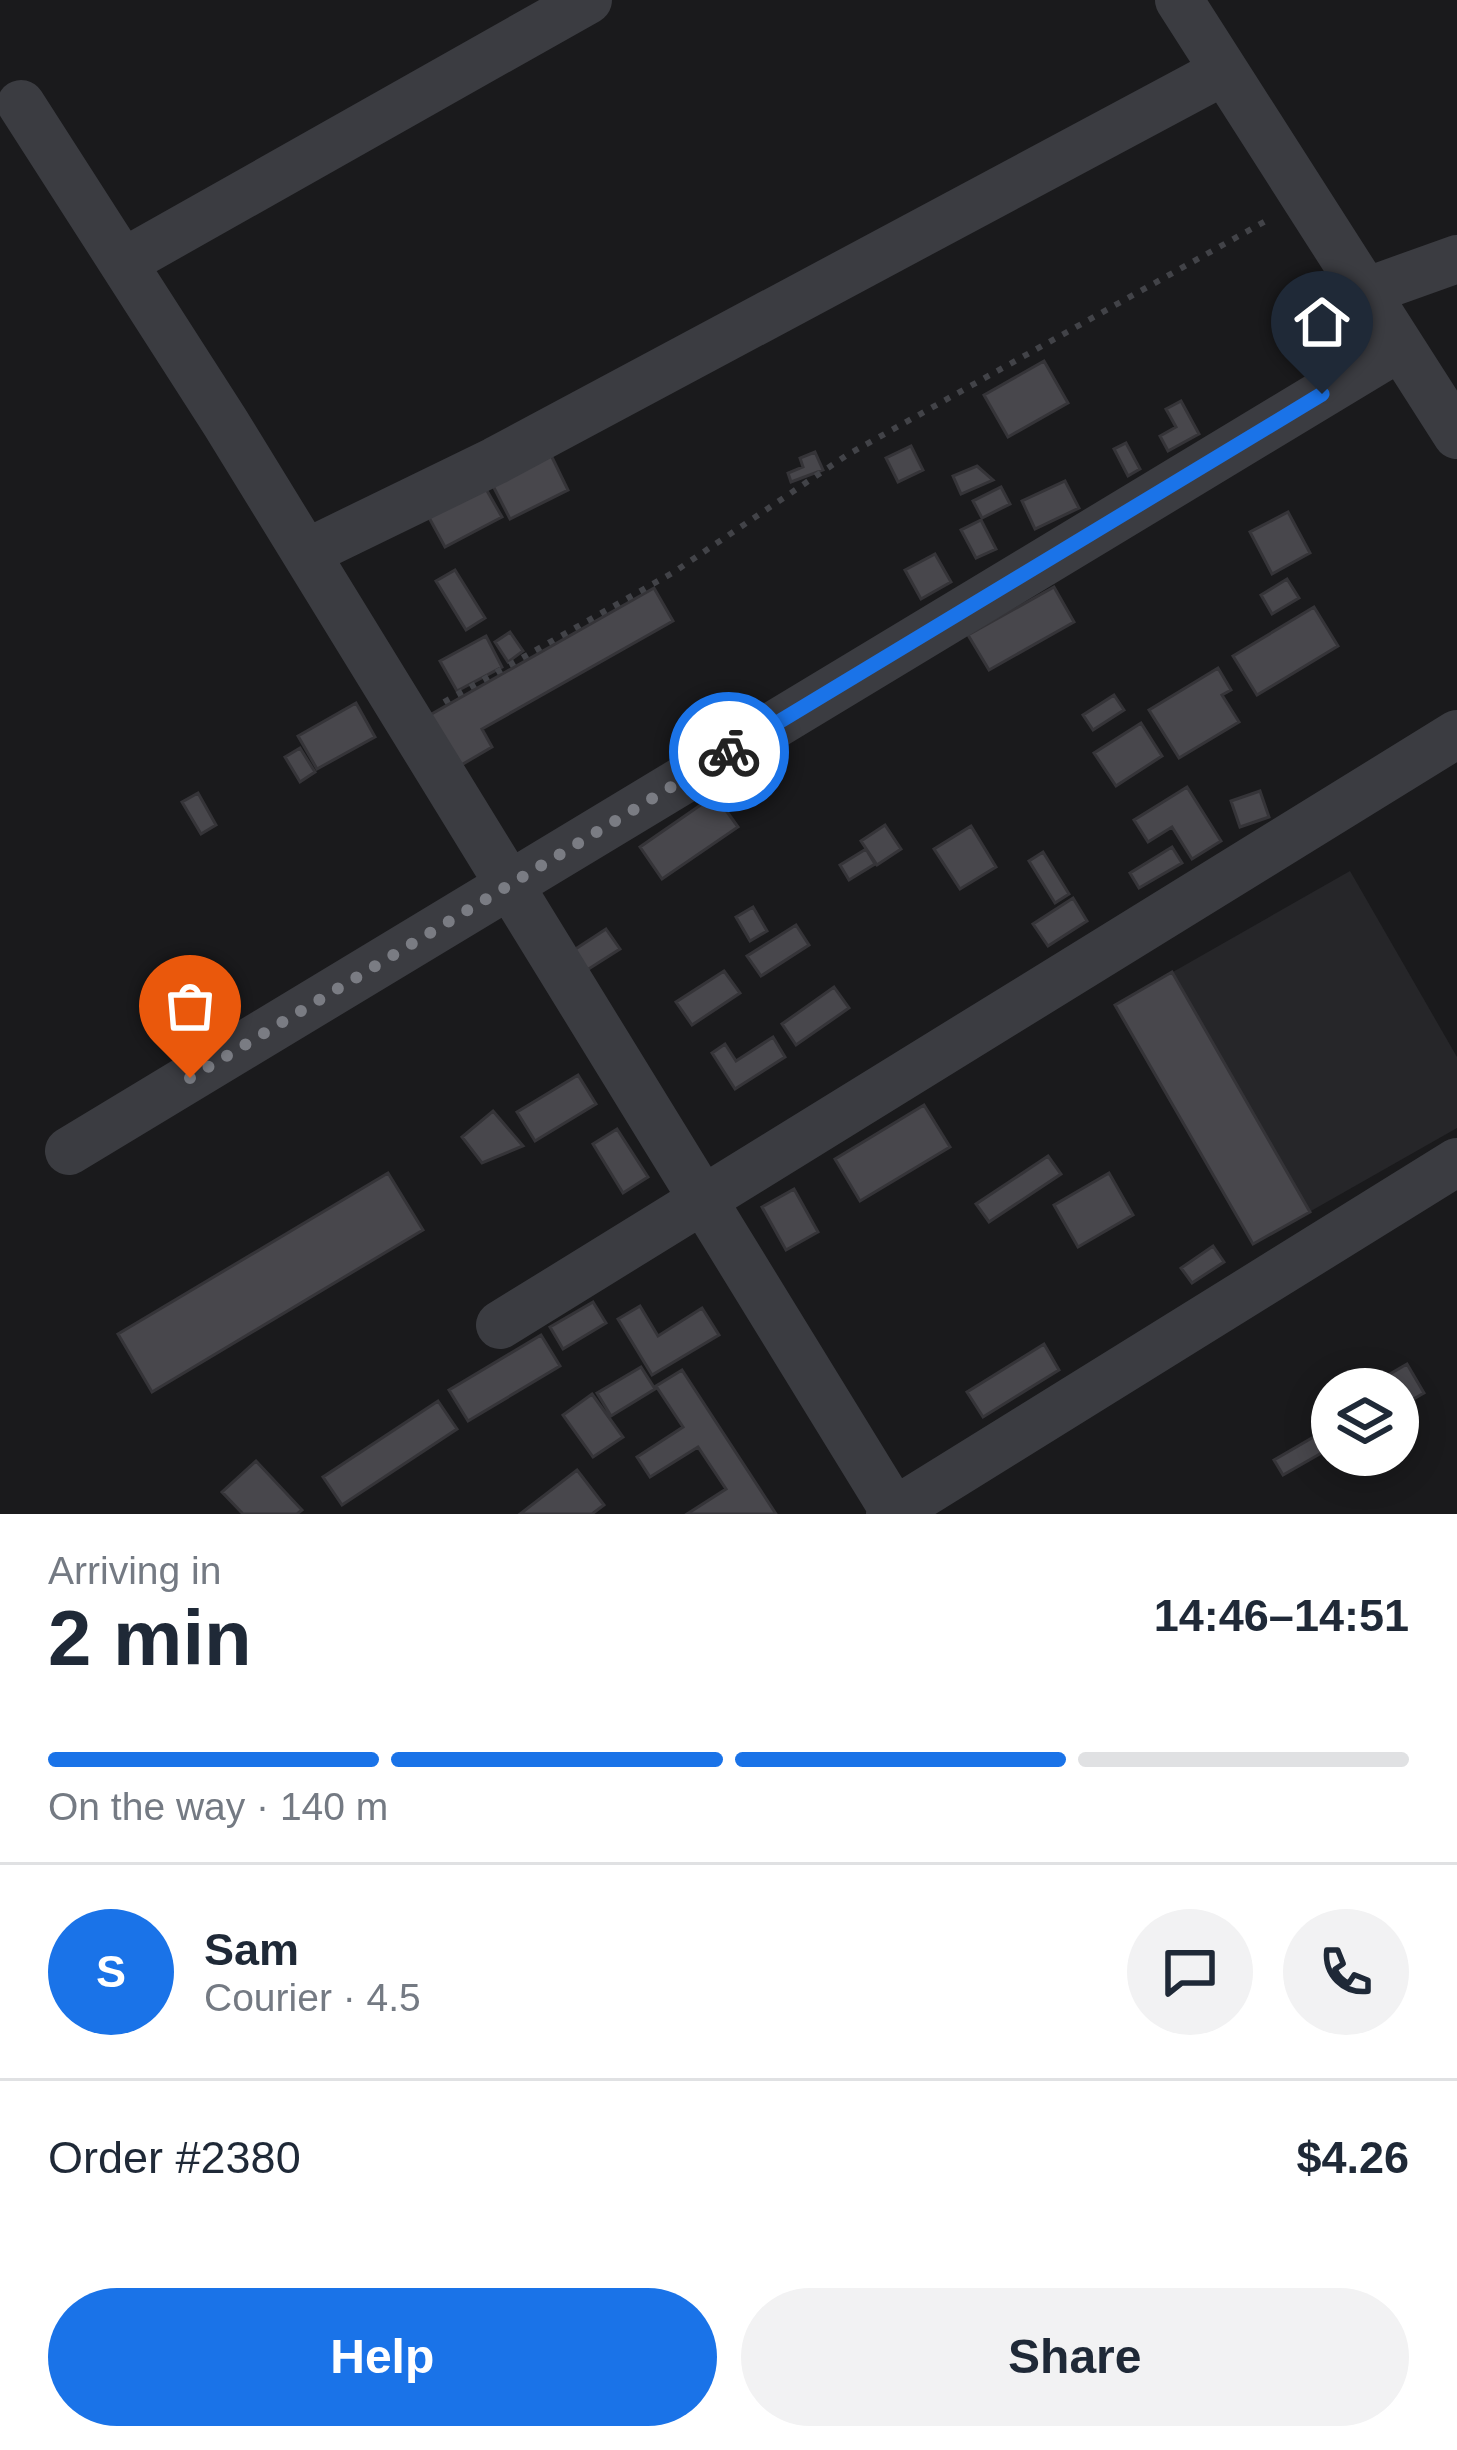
<!DOCTYPE html>
<meta charset="utf-8">
<style>
body{margin:0;font-family:Helvetica,sans-serif;background:#f2f2f3;color:#1f2937;height:100vh;display:flex;flex-direction:column;font-size:45px;white-space:nowrap}
*{box-sizing:border-box;margin:0}
p{font-size:39px;color:#747a83}
.icon{flex:none;width:66px;height:66px;fill:none;stroke:currentColor;stroke-width:2;stroke-linecap:round;stroke-linejoin:round}
.map{position:relative;height:1514px;overflow:hidden}
.drawer{display:flex;flex-direction:column;background:#fff;flex:1}
.drawer>*{flex:none}
.tools{position:absolute;left:1311px;top:1368px;display:grid;gap:24px}
.tools a{display:grid;place-items:center;width:108px;height:108px;border-radius:50%;background:#fff;box-shadow:0 6px 30px #0003;font-size:60px}
.pin{position:absolute;display:grid;place-items:center;width:102px;height:102px;color:#fff;margin:-123px -51px;border-radius:50% 50% 50% 0;rotate:-45deg;box-shadow:0 0 12px #0007}
.pin .icon{rotate:45deg}
.courier{position:absolute;display:grid;place-items:center;width:120px;height:120px;margin:-60px;border:9px solid #1a73e8;border-radius:50%;background:#fff;color:#222;box-shadow:0 3px 15px #0007}
.head em{font-style:normal;font-weight:700}
.head div{display:flex;flex-direction:column-reverse}
.head{display:flex;align-items:center;justify-content:space-between;height:204px;padding:0 48px}
h1{font-size:78px;font-weight:700;line-height:90px}
.bar{display:grid;grid-template-columns:repeat(4,1fr);gap:18px 12px;align-content:center;height:144px;padding:0 48px}
.bar i{height:15px;border-radius:9px;background:#e0e1e3}
.bar .selected{background:#1a73e8}
.bar p{grid-column:span 4}
.line{display:flex;align-items:center;gap:30px;padding:0 48px;border-top:3px solid #e0e1e3}
.line div{flex:1}
.round{display:grid;place-items:center;flex:none;width:126px;height:126px;border-radius:63px;background:#f2f2f3}
.action{display:flex;gap:24px;margin-top:auto;padding:24px 48px}
.action a{flex:1;height:138px;border-radius:72px;background:#1a73e8;color:#fff;font-size:48px;font-weight:700;line-height:138px;text-align:center}
.action a+a{background:#f2f2f3;color:#1f2937}
.map>svg:first-child{display:block}
.built{fill:#262629}
.building{fill:#48474c;stroke:#353438;stroke-width:3}
.lines{fill:none;stroke-linecap:round;stroke-linejoin:round}
.path{stroke:#424348;stroke-width:6;stroke-dasharray:6 9;stroke-linecap:butt}
.minor{stroke:#3b3c41;stroke-width:48}
.done{stroke:#7a7c83;stroke-width:12;stroke-dasharray:0 21.6}
.route{stroke:#1a73e8;stroke-width:15}
</style>
<div class="map">
<svg width="1457" height="1514" viewBox="0 0 1457 1514">
<rect width="100%" height="100%" fill="#1a1a1c"/>
<path class="built" d="M1350 871 1457 1057V1128L1253 1244 1115 1005Z"/>
<path class="building" d="M1044 361 1068 403 1008 437 984 395Z
M1181 401 1199 434 1168 451 1160 436 1176 427 1166 409Z
M1126 443 1140 469 1128 476 1114 449Z
M911 446 923 470 898 482 886 458Z
M549 451 568 490 510 519 490 480Z
M815 452 823 470 791 482 788 473 803 467 800 458Z
M977 466 993 480 961 494 953 476Z
M1065 481 1079 508 1035 529 1022 501Z
M482 482 502 517 445 547 426 512Z
M1001 487 1010 504 982 518 973 501Z
M1288 512 1310 553 1272 574 1250 532Z
M981 520 996 549 976 558 961 530Z
M935 554 951 582 921 599 905 570Z
M455 570 485 618 466 630 436 581Z
M1287 579 1299 598 1272 614 1261 595Z
M1054 587 1074 622 989 670 968 635Z
M654 588 673 621 482 729 492 747 451 771 421 720Z
M1314 607 1338 646 1257 695 1233 656Z
M510 632 523 651 508 662 495 642Z
M486 636 502 667 457 691 440 661Z
M1218 668 1231 690 1222 695 1239 722 1179 758 1149 710Z
M1114 695 1124 710 1093 730 1083 715Z
M356 703 375 737 317 769 298 736Z
M1141 723 1162 756 1116 786 1094 753Z
M300 748 315 772 300 782 285 757Z
M1187 787 1221 841 1192 859 1172 827 1148 842 1134 820Z
M1260 791 1269 817 1240 827 1231 801Z
M198 793 216 825 201 834 182 802Z
M715 795 738 827 662 879 640 847Z
M885 825 901 849 877 865 861 841Z
M971 826 996 867 960 889 934 849Z
M1172 847 1182 863 1139 888 1130 873Z
M866 849 875 864 849 880 840 865Z
M1043 852 1069 894 1055 903 1029 861Z
M1073 898 1087 921 1048 946 1033 924Z
M753 907 767 931 750 941 736 917Z
M796 925 809 945 761 976 747 956Z
M606 929 620 949 587 970 574 950Z
M724 971 740 993 692 1025 676 1002Z
M1172 972 1310 1212 1253 1244 1115 1005Z
M834 987 849 1008 796 1045 782 1024Z
M773 1037 785 1057 735 1089 712 1053 725 1044 736 1061Z
M578 1075 596 1104 535 1141 517 1112Z
M924 1105 950 1147 860 1201 835 1159Z
M493 1111 523 1146 482 1163 462 1137Z
M617 1129 648 1177 623 1193 593 1144Z
M1048 1156 1061 1174 989 1222 976 1204Z
M388 1173 423 1230 152 1392 118 1334Z
M1109 1173 1133 1215 1078 1247 1054 1205Z
M794 1189 818 1232 786 1250 762 1207Z
M1213 1246 1224 1262 1192 1283 1181 1268Z
M593 1302 606 1323 563 1349 550 1327Z
M640 1306 658 1336 702 1308 719 1335 652 1375 618 1319Z
M541 1335 560 1366 468 1421 449 1390Z
M1044 1344 1059 1370 983 1417 967 1392Z
M1407 1364 1424 1393 1398 1408V1389H1364Z
M641 1367 655 1389 611 1416 597 1393Z
M682 1370 776 1514H687L726 1489 698 1447 650 1477 637 1457 683 1427 656 1386Z
M592 1394 623 1437 593 1457 563 1415Z
M438 1401 457 1429 342 1505 323 1477Z
M1332 1408V1447L1283 1475 1274 1460 1329 1428 1321 1414Z
M256 1461 302 1510 297 1514H243L222 1492Z
M577 1470 604 1505 592 1514H520Z"/>
<g class="lines">
<path class="path" d="M444 702 674 572 847 455 1271 218"/>
<path class="minor" d="M1179 0 1457 435
M21 104 225 422 896 1514
M124 262 588 0
M1365 292 1457 259
M306 553 495 461 1224 71
M69 1151 1400 347
M500 1325 1457 734
M890 1514 1457 1162"/>
</g>
<g class="lines">
<path class="done" d="M190 1078 729 752"/>
<path class="route" d="M729 752 1322 394"/>
</g>
</svg>
<div class="tools">
<a><svg class="icon" aria-label="layers" viewBox="0 0 24 24"><path d="M12 4l9 5-9 5-9-5zM3 14l9 5 9-5"/></svg></a>
</div>
<div class="pin" style="left:190px;top:1078px;background:#ea580c"><svg class="icon" aria-label="bag" viewBox="0 0 24 24"><path d="M5 8h14l-1 12H6zM9 8a3 3 0 0 1 6 0"/></svg></div>
<div class="pin" style="left:1322px;top:394px;background:#1f2937"><svg class="icon" aria-label="home" viewBox="0 0 24 24"><path d="M3 11l9-7 9 7M6 9v11h12V9"/></svg></div>
<div class="courier" style="left:729px;top:752px"><svg class="icon" aria-label="bike" viewBox="0 0 24 24"><circle cx="6" cy="16" r="4"/><circle cx="18" cy="16" r="4"/><path d="M6 16l4-8h5l3 8M10 8l3 8H6M13 5h3"/></svg></div>
</div>
<section class="drawer">
<div class="head"><div><h1>2 min</h1><p>Arriving in</p></div><em>14:46–14:51</em></div>
<div class="bar"><i class="selected"></i><i class="selected"></i><i class="selected"></i><i></i><p>On the way · 140 m</p></div>
<div class="line" style="height:216px"><b class="round" style="background:#1a73e8;color:#fff">S</b><div><b>Sam</b><p>Courier · 4.5</p></div><a class="round"><svg class="icon" aria-label="chat" viewBox="0 0 24 24"><path d="M4 5h16v11H9l-5 4z"/></svg></a><a class="round"><svg class="icon" aria-label="phone" viewBox="0 0 24 24"><path d="M5 4h4l2 5-3 2q2 4 5 5l2-3 5 2v4C11 20 4 13 5 4z"/></svg></a></div>
<div class="line" style="height:156px"><div>Order #2380</div><b>$4.26</b></div>
<div class="action"><a>Help</a><a>Share</a></div>
</section>
